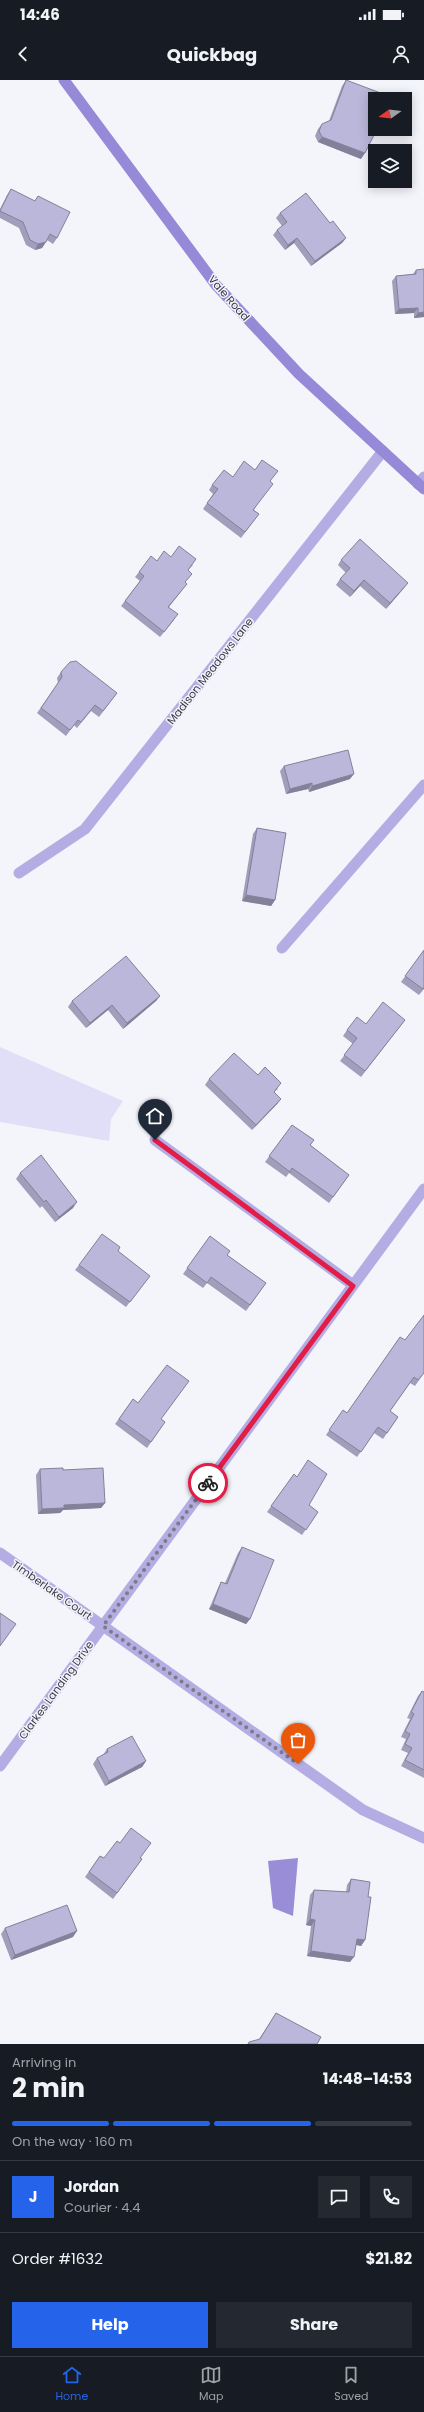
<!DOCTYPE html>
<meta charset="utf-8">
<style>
body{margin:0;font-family:Poppins,sans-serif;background:#242831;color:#f1f3f6;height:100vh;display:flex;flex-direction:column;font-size:15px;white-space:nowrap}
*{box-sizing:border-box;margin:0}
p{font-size:13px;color:#9ea1a6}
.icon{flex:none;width:22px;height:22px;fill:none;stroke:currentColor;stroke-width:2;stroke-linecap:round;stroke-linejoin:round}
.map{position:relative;height:1964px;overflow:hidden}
.sheet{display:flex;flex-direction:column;background:#171b24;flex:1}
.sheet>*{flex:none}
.needle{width:26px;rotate:256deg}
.tools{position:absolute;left:368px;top:12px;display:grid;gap:8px}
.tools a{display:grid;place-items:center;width:44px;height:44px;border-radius:0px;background:#171b24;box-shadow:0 2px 10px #0003;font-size:20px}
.pin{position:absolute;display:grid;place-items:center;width:34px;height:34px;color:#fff;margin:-41px -17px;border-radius:50% 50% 50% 0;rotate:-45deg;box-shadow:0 0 4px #0007}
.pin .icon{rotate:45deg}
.courier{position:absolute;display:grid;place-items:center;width:40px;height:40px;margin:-20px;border:3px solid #e11d48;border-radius:50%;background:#fff;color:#222;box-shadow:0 1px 5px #0007}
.summary em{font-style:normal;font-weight:700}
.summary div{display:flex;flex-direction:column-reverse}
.summary{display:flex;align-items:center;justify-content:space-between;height:68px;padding:0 12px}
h1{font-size:26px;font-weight:700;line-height:30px}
.bar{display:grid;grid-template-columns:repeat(4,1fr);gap:6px 4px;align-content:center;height:48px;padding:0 12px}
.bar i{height:5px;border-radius:3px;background:#363941}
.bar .selected{background:#2563eb}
.bar p{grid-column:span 4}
.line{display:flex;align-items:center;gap:10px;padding:0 12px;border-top:1px solid #363941}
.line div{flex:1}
.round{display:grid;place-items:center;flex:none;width:42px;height:42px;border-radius:0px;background:#242831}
.action{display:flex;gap:8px;margin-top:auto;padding:8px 12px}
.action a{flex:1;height:46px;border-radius:0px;background:#2563eb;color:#fff;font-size:16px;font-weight:700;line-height:46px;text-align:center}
.action a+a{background:#242831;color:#f1f3f6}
.status{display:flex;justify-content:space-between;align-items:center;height:28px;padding:0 20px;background:#171b24;direction:ltr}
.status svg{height:11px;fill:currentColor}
header{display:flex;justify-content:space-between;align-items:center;height:52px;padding:0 12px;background:#171b24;font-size:18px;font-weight:700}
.tab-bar{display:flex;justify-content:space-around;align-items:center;height:56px;border-top:1px solid #363941;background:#171b24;font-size:11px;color:#9ea1a6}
.tab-bar a{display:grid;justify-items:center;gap:2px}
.tab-bar .selected{color:#2563eb}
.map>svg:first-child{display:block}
.green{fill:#e1def7}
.water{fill:#998dd8}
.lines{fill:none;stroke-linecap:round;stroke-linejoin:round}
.minor{stroke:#b4ade3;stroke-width:11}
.secondary{stroke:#9689d8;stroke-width:11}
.wall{fill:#a19dbb}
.shaded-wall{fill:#838099}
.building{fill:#bbb7da;stroke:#838099}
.done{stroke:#7c7b87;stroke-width:4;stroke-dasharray:0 7.2}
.route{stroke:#e11d48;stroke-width:5}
.labels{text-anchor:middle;stroke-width:3;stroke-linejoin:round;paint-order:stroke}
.street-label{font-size:11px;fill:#3c3a48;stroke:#f4f4fb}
</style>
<div class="status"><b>14:46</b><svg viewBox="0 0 49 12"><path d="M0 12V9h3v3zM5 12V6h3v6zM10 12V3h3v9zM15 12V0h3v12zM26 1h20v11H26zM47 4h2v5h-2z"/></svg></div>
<header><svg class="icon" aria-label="back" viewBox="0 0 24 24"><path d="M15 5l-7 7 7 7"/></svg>Quickbag<svg class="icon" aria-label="person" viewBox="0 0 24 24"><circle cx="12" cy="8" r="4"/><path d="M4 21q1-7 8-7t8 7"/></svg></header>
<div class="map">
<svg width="424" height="1964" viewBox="0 0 424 1964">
<rect width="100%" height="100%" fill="#f4f4fb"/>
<path class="green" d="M0 967 123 1021 111 1039 109 1061 0 1042Z"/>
<path class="water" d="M298 1778 293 1836 273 1828 268 1781Z"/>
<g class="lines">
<path class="minor" d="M418 404 424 397
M19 793 85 749 383 371
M282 868 424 705
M155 1060 353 1205
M0 1473 363 1730 424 1758
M0 1686 424 1109"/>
<path class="secondary" d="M64 0 216 205 299 294 424 409"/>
</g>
<path class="wall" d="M346 0 361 79 318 62 315 56 318 49 322 44 329 41 342 6Z
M11 109 35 121 38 116 57 158 53 164 47 160 42 168 35 170 26 165 19 148 0 138V129L7 115Z
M280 133 330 143 346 158 342 163 311 186 294 163 285 170 273 155 277 150 282 146 276 138Z
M416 190 424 237 414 238V233L395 234 392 201 396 196 413 194Z
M233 397 270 401 254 430 259 434 241 458 203 429 213 414 209 410 212 405Z
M171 477 193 485 188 490 185 503 183 509 169 527 174 540 160 557 121 526 140 501 135 497 139 492Z
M341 480 404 508 386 529 360 506 350 517 336 505 340 499 346 493 338 485Z
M61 592 117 613 99 637 91 631 77 648 74 645 66 656 37 633 58 603 57 598Z
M284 686 350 699 309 712 308 709 286 714 280 691Z
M257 748 275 820 271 826 242 821 253 754Z
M424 870V909L419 915 401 902Z
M160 916 156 921 123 949 108 930 86 948 68 927 72 921Z
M405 940 361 997 340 981 353 964 343 956 347 950 366 944Z
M258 995 278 1009 274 1012 281 1019 277 1024 252 1050 205 1005 209 999Z
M292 1045 314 1060 310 1065 349 1095 329 1123 289 1093 286 1097 265 1082Z
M20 1093 73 1128 55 1142 42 1126 40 1128 16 1099Z
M210 1156 227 1175 266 1203 246 1231 207 1203 203 1208 183 1194Z
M118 1171 146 1201 126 1227 75 1190 79 1185Z
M400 1257 424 1293 415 1306 410 1303 390 1331 398 1337 383 1359 374 1353 357 1377 326 1355 343 1330 347 1333Z
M133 1319 165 1342 147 1368 115 1344Z
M40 1389 63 1390 105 1423 101 1428 63 1430 60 1433 38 1434 36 1395Z
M294 1394 309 1425 318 1432 302 1455 267 1432Z
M242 1467 250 1539 246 1544 209 1529 218 1508 221 1502 225 1503 238 1473Z
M422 1611 424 1612V1698L401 1686 408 1673 401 1670 406 1659 401 1657 410 1639 407 1638 418 1616Z
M107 1669 146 1681 142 1687 105 1706 93 1684 97 1678 103 1675Z
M100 1776 104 1778H140L142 1779 113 1819 85 1797Z
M351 1799 368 1817 365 1860 361 1866 356 1865 350 1882 307 1876 311 1846 306 1845 310 1815 314 1810 346 1812 347 1805Z
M5 1848 73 1857 11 1880 1 1854Z
M276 1933 317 1964 259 1959Z"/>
<path class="shaded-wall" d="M322 57 365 73 361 79 318 62Z
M297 158 294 163 285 170 288 165Z
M346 158 342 163 311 186 315 181Z
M46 162 42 168 35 170 38 164Z
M418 228 414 233 395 234 399 229Z
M424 232V237L414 238 418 233Z
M364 500 360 506 350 517 354 511Z
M408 503 404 508 386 529 390 523Z
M354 694 350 699 309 712 312 706Z
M312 703 308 709 286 714 290 709Z
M246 815 275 820 271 826 242 821Z
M160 916 156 921 123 949 127 943Z
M112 925 108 930 86 948 90 943Z
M281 1019 277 1024 252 1050 256 1045Z
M77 1122 73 1128 55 1142 59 1137Z
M105 1423 101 1428 63 1430 60 1433 38 1434 42 1429 64 1425Z
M213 1524 250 1539 246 1544 209 1529Z
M146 1681 142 1687 105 1706 109 1701Z
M310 1839 315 1840 311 1846 306 1845Z
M77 1851 73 1857 11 1880 15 1875Z
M357 1859 365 1860 361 1866 353 1864Z
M311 1871 354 1877 350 1882 307 1876Z"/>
<path class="building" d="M346 0 386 15 385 19H375V45L374 46 375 49H377L365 73 322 57 319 51 322 44 331 40Z
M11 109 35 121 38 116 70 132 57 158 50 154 46 162 38 164 30 160 23 142 0 131Z
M306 113 330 143 333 141 346 158 315 181 297 158 288 165 277 150 287 142 280 133Z
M424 189V232L418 233V228L399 229 396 196 416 194V190Z
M262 380 278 391 270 401 273 404 253 430 259 434 245 452 207 423 218 409 212 405 224 390 233 397 244 381 255 390Z
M360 459 408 503 390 523 364 500 354 511 340 499 350 488 341 480Z
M179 466 196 479 188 490 192 494 185 502 187 504 168 527 178 534 164 552 125 521 144 496 139 492 151 476 157 481 164 471 171 477Z
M76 581 117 613 103 631 95 625 81 642 78 640 70 650 41 628 62 597 61 592 70 582Z
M348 670 354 694 312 706V703L290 709 284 686Z
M257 748 286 753 275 820 246 815Z
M424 870V908L423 909 405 896Z
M126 876 160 916 127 943 112 925 90 943 72 921Z
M383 922 405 940 365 991 344 975 357 958 347 950 357 937 366 944Z
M234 973 258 995 265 987 281 1003 274 1012 281 1019 256 1045 209 999Z
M292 1045 314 1060 310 1065 349 1095 333 1117 292 1088 290 1092 269 1076Z
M41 1075 77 1122 59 1137 46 1120 44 1122 20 1093Z
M102 1154 120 1167 118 1171 150 1196 130 1222 79 1185Z
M210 1156 230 1171 227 1175 266 1203 250 1225 211 1197 207 1203 187 1188Z
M424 1235V1293L418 1300 414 1297 390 1331 398 1337 387 1353 378 1347 361 1372 329 1350 343 1330 347 1333 400 1257 405 1260Z
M167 1285 189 1301 161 1339 165 1342 151 1362 119 1339 133 1319 138 1323Z
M308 1380 327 1394 309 1425 318 1432 306 1450 271 1426 294 1394 297 1397Z
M63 1388V1390L103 1388 105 1423 64 1425V1428L42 1429 40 1389Z
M242 1467 274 1480 250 1539 213 1524 221 1502 227 1504Z
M0 1533 16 1544 0 1566Z
M422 1611 424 1612V1690L405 1680 412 1668 405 1664 410 1654 405 1651 414 1634 411 1632Z
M132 1656 146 1681 109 1701 97 1678 108 1672 107 1669Z
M131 1748 151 1763 140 1778 142 1779 117 1813 89 1792 100 1776 104 1778 117 1761 120 1763Z
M351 1799 370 1802 368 1817H371L365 1860 357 1859 354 1877 311 1871 315 1840 310 1839 314 1810 349 1812Z
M67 1825 77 1851 15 1875 5 1848Z
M276 1933 321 1957 317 1964H248L249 1962 260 1959Z"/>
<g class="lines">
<path class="done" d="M208 1403 103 1546 298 1684"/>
<path class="route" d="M155 1060 353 1206 208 1403"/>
</g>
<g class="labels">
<g class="street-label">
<text transform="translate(229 218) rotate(49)" y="4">Vale Road</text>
<text transform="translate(210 591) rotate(-52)" y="4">Madison Meadows Lane</text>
<text transform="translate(52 1510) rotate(35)" y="4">Timberlake Court</text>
<text transform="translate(56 1610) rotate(-54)" y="4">Clarkes Landing Drive</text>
</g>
</g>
</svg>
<div class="tools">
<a><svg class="needle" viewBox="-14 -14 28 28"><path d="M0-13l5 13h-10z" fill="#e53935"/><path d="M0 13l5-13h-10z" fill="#9ea1a6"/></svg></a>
<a><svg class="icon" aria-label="layers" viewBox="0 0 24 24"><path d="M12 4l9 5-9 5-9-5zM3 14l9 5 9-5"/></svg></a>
</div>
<div class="pin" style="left:298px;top:1684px;background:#ea580c"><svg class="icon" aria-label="bag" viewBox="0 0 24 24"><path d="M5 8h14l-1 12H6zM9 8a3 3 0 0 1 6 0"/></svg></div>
<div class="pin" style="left:155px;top:1060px;background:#1f2937"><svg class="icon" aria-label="home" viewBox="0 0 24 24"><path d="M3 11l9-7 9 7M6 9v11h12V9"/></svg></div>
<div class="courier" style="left:208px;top:1403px"><svg class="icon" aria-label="bike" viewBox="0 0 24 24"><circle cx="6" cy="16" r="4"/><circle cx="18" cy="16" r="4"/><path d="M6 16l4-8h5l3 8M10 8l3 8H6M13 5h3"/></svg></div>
</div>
<section class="sheet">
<div class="summary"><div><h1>2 min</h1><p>Arriving in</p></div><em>14:48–14:53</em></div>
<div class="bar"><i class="selected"></i><i class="selected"></i><i class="selected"></i><i></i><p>On the way · 160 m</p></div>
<div class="line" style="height:72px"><b class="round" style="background:#2563eb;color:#fff">J</b><div><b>Jordan</b><p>Courier · 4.4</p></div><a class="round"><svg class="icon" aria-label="chat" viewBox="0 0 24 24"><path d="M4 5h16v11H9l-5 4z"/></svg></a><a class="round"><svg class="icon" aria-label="phone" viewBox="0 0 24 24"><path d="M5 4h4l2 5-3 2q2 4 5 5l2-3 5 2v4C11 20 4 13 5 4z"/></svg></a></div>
<div class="line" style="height:52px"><div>Order #1632</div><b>$21.82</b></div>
<div class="action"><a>Help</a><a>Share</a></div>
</section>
<nav class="tab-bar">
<a class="selected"><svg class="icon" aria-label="home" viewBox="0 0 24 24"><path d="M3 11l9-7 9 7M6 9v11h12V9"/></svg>Home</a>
<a><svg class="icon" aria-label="map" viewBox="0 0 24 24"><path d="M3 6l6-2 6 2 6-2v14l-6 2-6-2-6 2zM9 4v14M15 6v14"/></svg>Map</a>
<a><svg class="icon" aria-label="saved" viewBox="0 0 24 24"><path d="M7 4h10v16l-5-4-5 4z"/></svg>Saved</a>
</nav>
